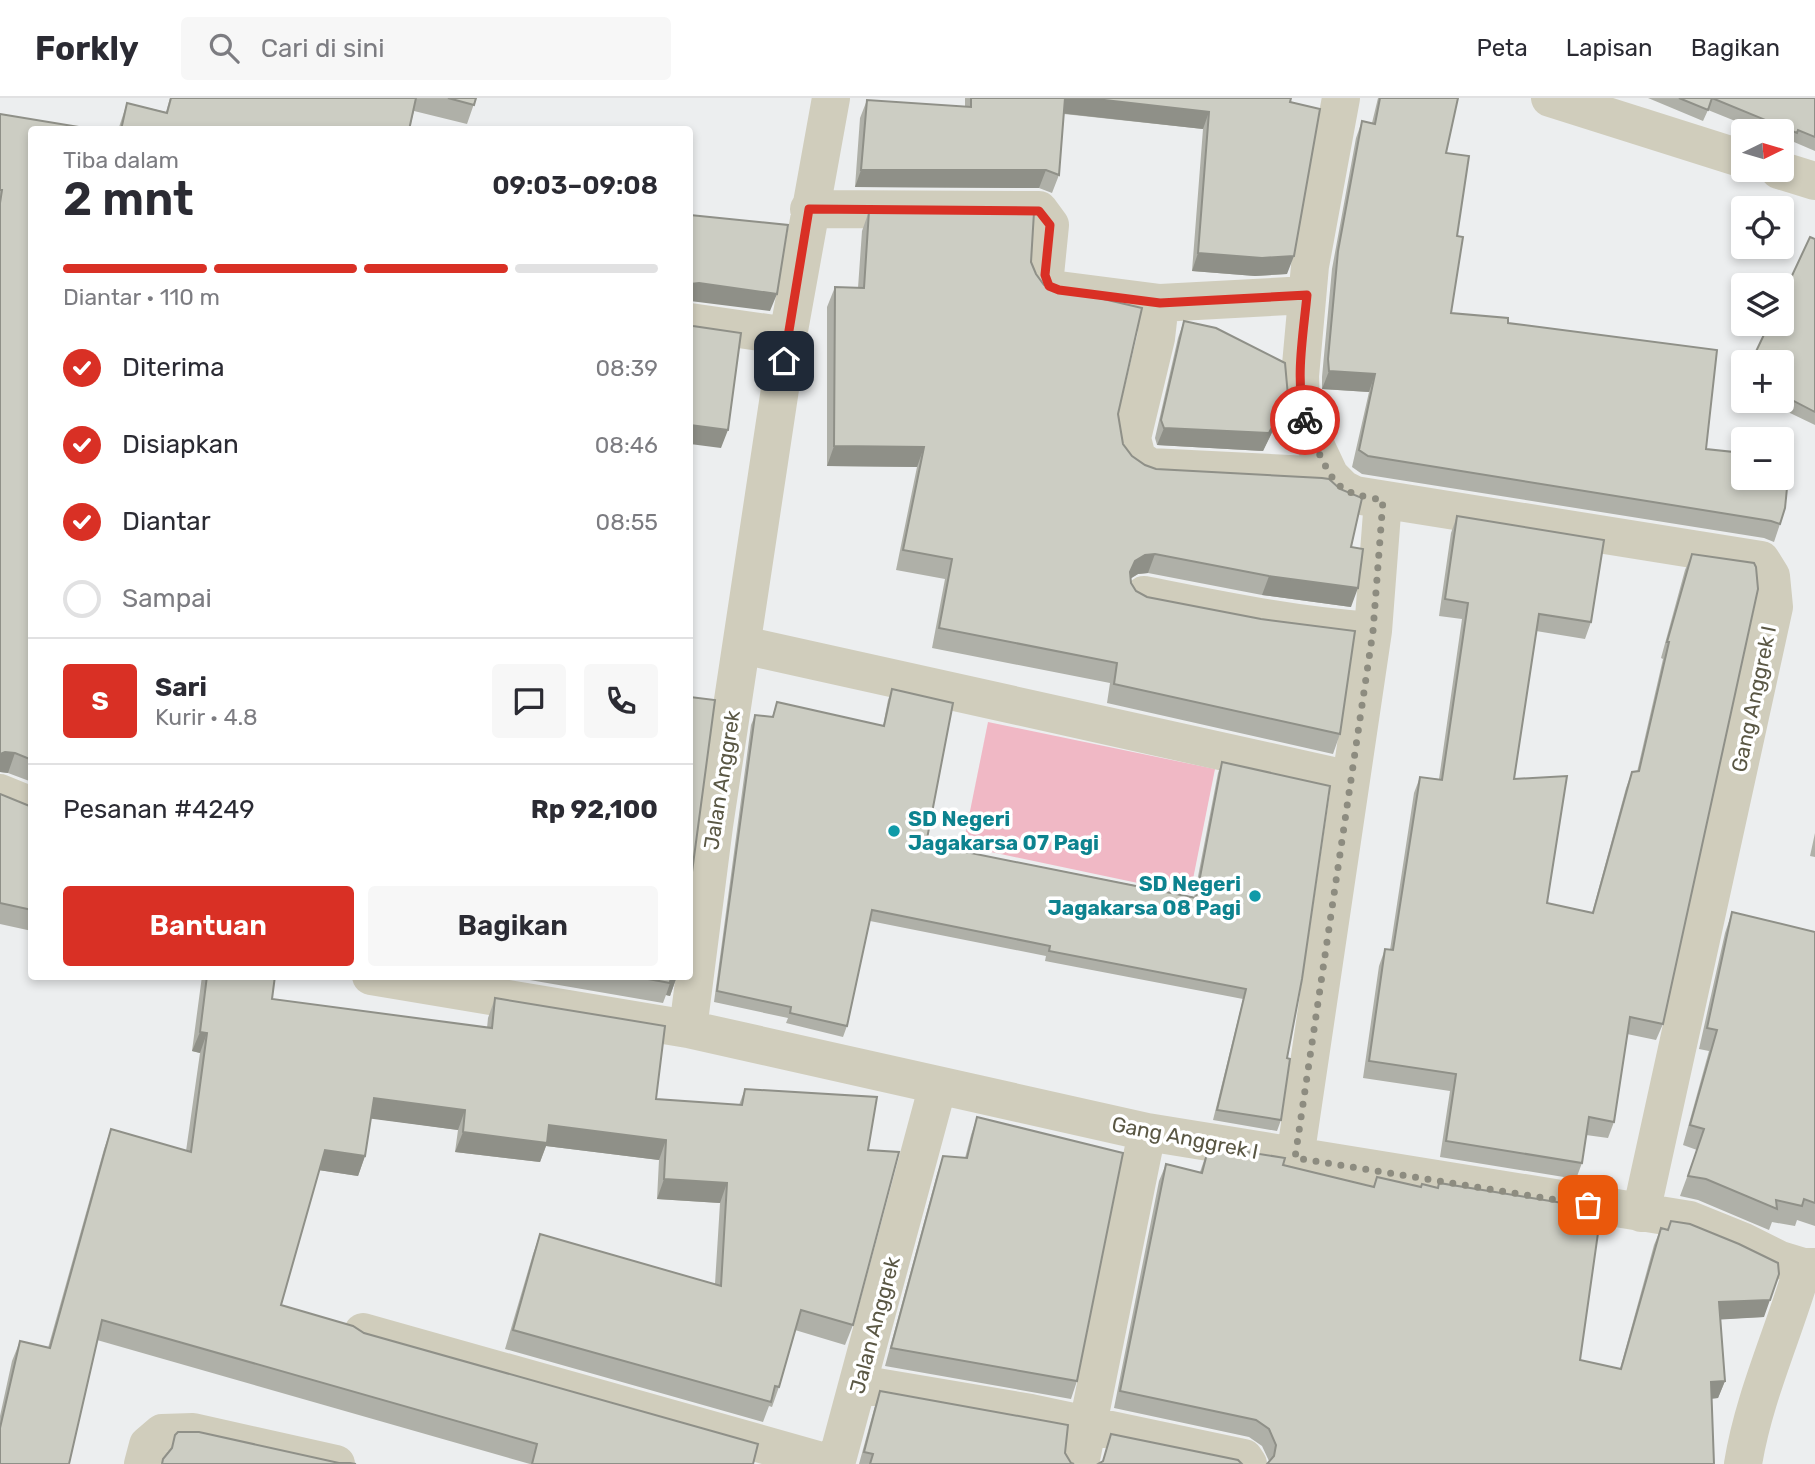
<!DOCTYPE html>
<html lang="id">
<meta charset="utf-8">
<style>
body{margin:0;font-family:Rubik,sans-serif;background:#f7f7f7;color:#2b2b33;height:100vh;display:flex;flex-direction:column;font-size:26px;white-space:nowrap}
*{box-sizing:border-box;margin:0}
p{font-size:23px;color:#7c7c81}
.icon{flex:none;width:38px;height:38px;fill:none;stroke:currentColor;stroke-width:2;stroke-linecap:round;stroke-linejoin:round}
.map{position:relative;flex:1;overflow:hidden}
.details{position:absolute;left:28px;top:28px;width:665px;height:854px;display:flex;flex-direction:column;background:#fff;border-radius:7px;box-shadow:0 4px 10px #0003}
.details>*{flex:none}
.needle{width:46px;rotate:85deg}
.fabs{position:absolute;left:1731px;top:21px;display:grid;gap:14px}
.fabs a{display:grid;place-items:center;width:63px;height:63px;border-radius:7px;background:#fff;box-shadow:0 4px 10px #0003;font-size:35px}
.pin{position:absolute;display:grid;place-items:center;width:60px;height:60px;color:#fff;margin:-30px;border-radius:14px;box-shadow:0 4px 10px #0006}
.courier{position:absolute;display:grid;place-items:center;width:70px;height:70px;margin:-35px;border:5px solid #d93025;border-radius:50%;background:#fff;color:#222;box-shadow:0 2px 9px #0007}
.summary em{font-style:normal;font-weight:600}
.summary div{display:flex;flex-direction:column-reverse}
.summary{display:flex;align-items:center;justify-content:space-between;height:119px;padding:0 35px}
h1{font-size:46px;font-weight:600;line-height:52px}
.bar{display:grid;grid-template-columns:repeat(4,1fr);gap:10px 7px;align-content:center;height:84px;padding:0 35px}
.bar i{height:9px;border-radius:5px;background:#e1e1e2}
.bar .current{background:#d93025}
.bar p{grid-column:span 4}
.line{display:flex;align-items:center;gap:18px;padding:0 35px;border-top:2px solid #e1e1e2}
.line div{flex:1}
.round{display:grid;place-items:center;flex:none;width:74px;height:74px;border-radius:7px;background:#f7f7f7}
ol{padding:0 35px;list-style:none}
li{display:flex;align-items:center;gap:21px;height:77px}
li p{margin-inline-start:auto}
li .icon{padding:7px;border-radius:50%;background:#d93025;color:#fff;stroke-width:4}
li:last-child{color:#7c7c81}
li i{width:38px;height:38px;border:4px solid #e1e1e2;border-radius:50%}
.cta{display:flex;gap:14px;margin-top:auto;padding:14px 35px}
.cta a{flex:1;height:80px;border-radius:7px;background:#d93025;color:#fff;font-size:28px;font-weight:600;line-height:80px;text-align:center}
.cta a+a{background:#f7f7f7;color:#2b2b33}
header{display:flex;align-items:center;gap:42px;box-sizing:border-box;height:98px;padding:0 35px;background:#fff;border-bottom:2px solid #e1e1e2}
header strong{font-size:33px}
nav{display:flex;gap:38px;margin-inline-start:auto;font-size:24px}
.search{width:490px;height:63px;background:#f7f7f7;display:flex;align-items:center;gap:18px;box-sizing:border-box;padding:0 24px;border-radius:7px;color:#7c7c81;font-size:26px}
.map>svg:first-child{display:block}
.green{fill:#f0b8c5}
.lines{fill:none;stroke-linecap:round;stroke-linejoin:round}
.street{stroke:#d0cdbc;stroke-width:38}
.wall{fill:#afb0a8}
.shaded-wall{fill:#8f9088}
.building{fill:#cccdc3;stroke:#8f9088;stroke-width:2}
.done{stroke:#8d8c80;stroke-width:7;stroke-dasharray:0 12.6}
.route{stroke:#d93025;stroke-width:9}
.culture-dot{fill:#0f9aa8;stroke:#fff;stroke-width:2.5}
.labels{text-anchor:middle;stroke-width:7;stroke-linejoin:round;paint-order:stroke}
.street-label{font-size:21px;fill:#5a5744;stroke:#fff}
.culture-label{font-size:21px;font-weight:bold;fill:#0d838f;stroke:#fff;text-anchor:start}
</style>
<header>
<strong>Forkly</strong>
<div class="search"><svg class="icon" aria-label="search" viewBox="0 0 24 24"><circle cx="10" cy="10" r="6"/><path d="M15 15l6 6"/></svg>Cari di sini</div>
<nav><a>Peta</a><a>Lapisan</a><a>Bagikan</a></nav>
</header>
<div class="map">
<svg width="1815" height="1366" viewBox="0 0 1815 1366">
<rect width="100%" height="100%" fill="#eceeef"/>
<path class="green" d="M988 624 1215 671 1190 796 963 748Z"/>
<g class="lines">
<path class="street" d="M831 0 788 238 714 728 688 931 1147 1034 1690 1122 1742 1143 1780 1162 1803 1169
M1341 0 1310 168 1300 278 1301 305 1307 329 1330 378 1343 391 1355 397 1761 462 1771 478 1774 509 1641 1115
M1550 0 1743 61
M1779 72 1815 83
M809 111 1039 112 1050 127 1045 177 1049 188 1059 192 1160 205 1156 240 1132 340 1137 360 1150 369 1330 378
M1160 205 1307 197
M690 224 788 238
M1144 497C1220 512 1296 528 1373 533L1383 402
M743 547 1351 682
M0 695 32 708
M371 878 688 931
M1295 1060 1373 533
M363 1234 832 1366
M859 1286 1031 1315 1244 1360 1248 1366
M143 1366 148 1347 162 1335 193 1334 336 1366
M836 1366 938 987
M1080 1366 1147 1034
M1743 1366C1754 1298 1784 1235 1803 1169H1815"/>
</g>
<path class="wall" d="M170 0H476L467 26 414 13 409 32H118L127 5 166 14Z
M965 0H1291L1287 176 1255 178 1192 173 1203 31 1064 16 1059 77 1052 95 1039 90 855 89 860 20 867 2 965 9Z
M1378 0H1458L1446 55 1457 138 1451 215 1508 225 1706 351 1780 426 1774 444 1764 440 1362 376 1352 369 1369 294 1322 291V279L1332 171 1356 40 1362 23 1372 25Z
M1648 0H1815V53L1794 44 1793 46 1782 42V33H1760L1708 12 1703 23Z
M0 16 32 32V684L8 675 0 674Z
M869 113 1031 164 1036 176 1118 316 1123 346 1132 358 1145 367 1351 449V509L1262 497 1148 475 1138 476 1130 481 1131 485 1136 493 1340 636 1333 656 1107 605 1110 585 932 550 945 481 896 472 917 369 827 368V209L835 189 858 190 862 133Z
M1815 141V327L1765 303H1782V264Z
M1184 223 1281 316 1263 353 1157 347 1155 340 1178 240Z
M1743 281V292L1740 290Z
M1457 418 1591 524 1585 541 1536 533 1514 681 1547 805 1592 815 1626 690 1632 674H1637L1663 561 1661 560 1685 472 1692 456 1663 926 1656 942 1627 936 1614 1024 1608 1040 1586 1037 1582 1065 1576 1081 1440 1059 1450 993 1363 980 1379 868 1385 851 1390 852 1414 695 1420 679 1439 681 1462 521 1439 518 1451 435Z
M892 591 926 746 1194 799 1218 675 1222 664 1287 960 1281 1022 1277 1033 1213 1022 1243 901 1045 863 1046 858 870 823 847 928 843 939 786 925 788 920 714 904 751 627 755 617 772 619 777 604 883 628 888 602Z
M0 696 32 709V833L0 826Z
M1815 735V759L1810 758Z
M1732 814 1815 834V1128L1797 1122 1795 1128 1772 1124 1769 1132 1698 1102 1680 1098 1697 1052 1683 1047 1709 953 1699 951 1725 835Z
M202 878H275L272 901 487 930 488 920 495 900 656 1001 739 1007 745 991 868 1052 853 1227 845 1247 795 1232 779 1289 772 1309 769 1308 763 1324 505 1251 533 1156 540 1136 715 1186 720 1105 657 1101 659 1062 546 1048 540 1064 455 1054 458 1032 371 1020 365 1058 358 1078 319 1072 281 1207 753 1366H530L97 1242 0 1366V1318L12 1263 20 1243 48 1250 104 1051 111 1031 186 1053 200 955 192 953Z
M507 878H677L670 898 666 897 663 905Z
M977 1019 1077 1283 1071 1301 885 1268 937 1076 943 1058 965 1060 971 1037Z
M1209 1048 1373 1089 1377 1079 1420 1089 1438 1090 1439 1085 1580 1262 1620 1271 1654 1147 1661 1130 1764 1219 1720 1221 1725 1283 1718 1300 1269 1363 1262 1348 1249 1339 1114 1310 1159 1083 1166 1066 1200 1074Z
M880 1293 1065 1355 1071 1365 1074 1366H859L874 1311Z"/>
<path class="shaded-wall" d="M1064 0H1087L1209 14 1203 31 1059 15Z
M861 72H1046L1039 90 855 89Z
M1198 155 1294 158 1287 176 1255 178 1192 173Z
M699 185 777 196 770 213 690 203V186Z
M1329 273 1375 276 1369 294 1322 291Z
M1288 298 1281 316 1263 353 1157 347 1164 330Z
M690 327 728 332 721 350 690 346Z
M834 348 924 349 917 369 827 368Z
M1155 456 1148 475 1138 476 1128 482 1130 474 1135 463 1145 457Z
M1269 478 1358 490 1351 509 1262 497Z
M5 654 15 655 8 675 0 674V656Z
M671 878H677L670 898 666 897 670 885Z
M200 934 207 935 200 955 192 953Z
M374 1000 465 1012 458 1032 366 1020Z
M549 1027 666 1042 659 1062 546 1048 540 1064 455 1054 463 1034Z
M325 1052 365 1058 358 1078 318 1072Z
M664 1081 727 1085 720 1105 657 1101Z
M1770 1202 1764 1219 1713 1222 1719 1204Z
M1725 1283 1718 1300 1705 1301 1711 1284Z"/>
<path class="building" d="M171 0H416L409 32H121L127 5 167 15Z
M448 0H476L474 7Z
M971 0H1065L1059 77 1046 72H861L867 2 971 9Z
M1087 0H1291L1290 4 1320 11 1294 158 1262 160 1198 155 1209 14Z
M1380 0H1458L1446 55 1469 58 1457 138 1463 139 1451 215 1508 220V225L1717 252 1706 351 1743 355V380H1782V359L1790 360 1785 410 1780 426 1771 423 1368 358 1359 352 1375 276 1329 273 1328 261 1338 153 1362 23 1375 26Z
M1679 0H1815V39L1798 32 1797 35 1712 0 1708 12Z
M0 16 97 32H32V662L15 655 5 654 0 656V105L2 92H0Z
M869 113 1034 114 1031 164 1036 176 1044 187 1063 194 1086 197 1142 210 1118 316 1123 346 1132 358 1145 367 1156 371 1322 380 1329 381 1340 391 1362 400 1351 449 1363 451 1358 490 1269 478 1155 456 1145 457 1135 463 1130 474 1131 485 1136 493 1147 499 1261 521 1355 533 1340 636 1114 586 1117 565 939 530 952 461 903 452 924 349 834 348 835 189 864 190Z
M690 117 788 127 777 196 699 185 690 186Z
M1810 139 1815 141V314L1782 297V264H1751L1769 226H1782V199Z
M1184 223 1216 230 1285 265 1288 298 1269 335 1164 330 1161 322Z
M690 226 693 228 741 235 728 332 690 327Z
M1457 418 1604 442 1591 524 1539 516 1514 681 1567 678 1547 805 1593 815 1632 674 1639 673 1669 544H1667L1692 456 1754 465 1756 469 1758 491 1663 926 1630 919 1614 1024 1589 1019 1582 1065 1446 1043 1456 976 1369 963 1385 851 1393 852 1420 679 1442 682 1468 505 1445 501Z
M892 591 953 605 926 746 1196 800 1222 664 1330 688 1302 881 1287 960 1290 961 1281 1022 1217 1012 1246 891 1049 853 1050 848 872 812 847 928 790 915 791 909 717 893 755 617 773 619 777 604 884 628Z
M690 599 715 602 690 789Z
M0 696 32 709V812L0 805Z
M1732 814 1815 834V1105L1804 1101 1802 1108 1776 1102 1777 1111 1706 1081 1688 1078 1704 1031 1690 1027 1717 932 1707 930Z
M207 878H275L272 901 492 930 495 900 665 928 656 1001 742 1007 745 991 877 999 868 1052 899 1054 853 1227 801 1212 779 1289 775 1288 771 1304 513 1232 540 1136 721 1188 727 1085 664 1081 666 1042 549 1027 547 1045 463 1034 465 1012 374 1000 365 1058 325 1052 281 1207 353 1228 364 1235 758 1346 753 1366H532L537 1346 102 1222 69 1366H0V1330L20 1243 50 1250 111 1031 191 1054 207 935 200 934Z
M632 878H671L670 885Z
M977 1019 1123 1055 1077 1283 891 1250 943 1058 967 1060Z
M1209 1048 1285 1060 1283 1067 1374 1089 1377 1079 1421 1089 1422 1086 1438 1090 1439 1085 1575 1107 1601 1114 1580 1262 1621 1271 1661 1130 1668 1132 1671 1123 1690 1126 1739 1146 1778 1165 1779 1176 1770 1202 1719 1204 1725 1283 1711 1284 1714 1366H1267L1274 1358 1276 1347 1269 1331 1256 1322 1120 1293 1166 1066 1202 1075Z
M880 1293 1068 1327 1065 1355 1071 1365 1074 1366H870L873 1356 864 1354Z
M178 1334H199L339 1365H350L356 1366H162L163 1361 172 1350 175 1337Z
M1111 1336 1238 1362 1242 1366H1098L1103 1363Z"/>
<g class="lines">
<path class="done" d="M1305 322C1307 333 1313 343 1318 353 1336 391 1341 395 1383 402L1373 533 1295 1060 1588 1107"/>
<path class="route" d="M784 263 809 111 1039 113 1050 127 1045 177 1049 188 1059 192 1160 205 1307 197C1303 239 1295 281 1305 322"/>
</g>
<g class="culture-dot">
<circle cx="894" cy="733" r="7"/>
<circle cx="1255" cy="798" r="7"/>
</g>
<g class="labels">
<g class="street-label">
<text transform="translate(1754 601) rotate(-78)" y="7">Gang Anggrek I</text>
<text transform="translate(722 682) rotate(-81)" y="7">Jalan Anggrek</text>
<text transform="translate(1185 1040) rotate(11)" y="7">Gang Anggrek I</text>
<text transform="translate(875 1227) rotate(-75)" y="7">Jalan Anggrek</text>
</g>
<g class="culture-label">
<text x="908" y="728">SD Negeri<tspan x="908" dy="24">Jagakarsa 07 Pagi</tspan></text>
<text x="1241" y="793" text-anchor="end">SD Negeri<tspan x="1241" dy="24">Jagakarsa 08 Pagi</tspan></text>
</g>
</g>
</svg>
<div class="fabs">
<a><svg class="needle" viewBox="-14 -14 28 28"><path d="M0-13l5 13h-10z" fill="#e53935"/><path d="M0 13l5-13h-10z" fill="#7c7c81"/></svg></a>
<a><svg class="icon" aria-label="locate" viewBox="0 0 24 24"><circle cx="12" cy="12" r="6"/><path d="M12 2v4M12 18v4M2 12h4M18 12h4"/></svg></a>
<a><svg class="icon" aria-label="layers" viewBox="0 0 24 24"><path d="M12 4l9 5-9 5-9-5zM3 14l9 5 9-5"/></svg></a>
<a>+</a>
<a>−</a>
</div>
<div class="pin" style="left:1588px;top:1107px;background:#ea580c"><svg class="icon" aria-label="bag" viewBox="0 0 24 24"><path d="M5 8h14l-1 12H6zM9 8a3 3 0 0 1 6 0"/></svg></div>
<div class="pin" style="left:784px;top:263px;background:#1f2937"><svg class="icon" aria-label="home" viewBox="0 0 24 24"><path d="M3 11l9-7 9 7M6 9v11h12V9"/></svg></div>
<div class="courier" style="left:1305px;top:322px"><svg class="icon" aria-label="bike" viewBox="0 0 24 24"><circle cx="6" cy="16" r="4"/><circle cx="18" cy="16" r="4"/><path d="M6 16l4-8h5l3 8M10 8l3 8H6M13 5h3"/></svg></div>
<section class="details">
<div class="summary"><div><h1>2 mnt</h1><p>Tiba dalam</p></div><em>09:03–09:08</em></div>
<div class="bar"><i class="current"></i><i class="current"></i><i class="current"></i><i></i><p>Diantar · 110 m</p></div>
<ol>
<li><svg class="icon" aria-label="check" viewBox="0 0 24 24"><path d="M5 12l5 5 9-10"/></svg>Diterima<p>08:39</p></li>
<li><svg class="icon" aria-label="check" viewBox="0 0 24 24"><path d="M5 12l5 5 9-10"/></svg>Disiapkan<p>08:46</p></li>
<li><svg class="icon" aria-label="check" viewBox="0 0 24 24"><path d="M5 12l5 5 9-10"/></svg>Diantar<p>08:55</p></li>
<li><i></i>Sampai</li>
</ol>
<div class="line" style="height:126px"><b class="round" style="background:#d93025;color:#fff">S</b><div><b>Sari</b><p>Kurir · 4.8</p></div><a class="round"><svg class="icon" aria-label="chat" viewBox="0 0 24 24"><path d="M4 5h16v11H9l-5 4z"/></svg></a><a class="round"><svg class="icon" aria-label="phone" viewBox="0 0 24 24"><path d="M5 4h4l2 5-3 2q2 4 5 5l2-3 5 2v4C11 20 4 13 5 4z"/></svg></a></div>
<div class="line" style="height:91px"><div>Pesanan #4249</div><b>Rp 92,100</b></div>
<div class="cta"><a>Bantuan</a><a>Bagikan</a></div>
</section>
</div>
